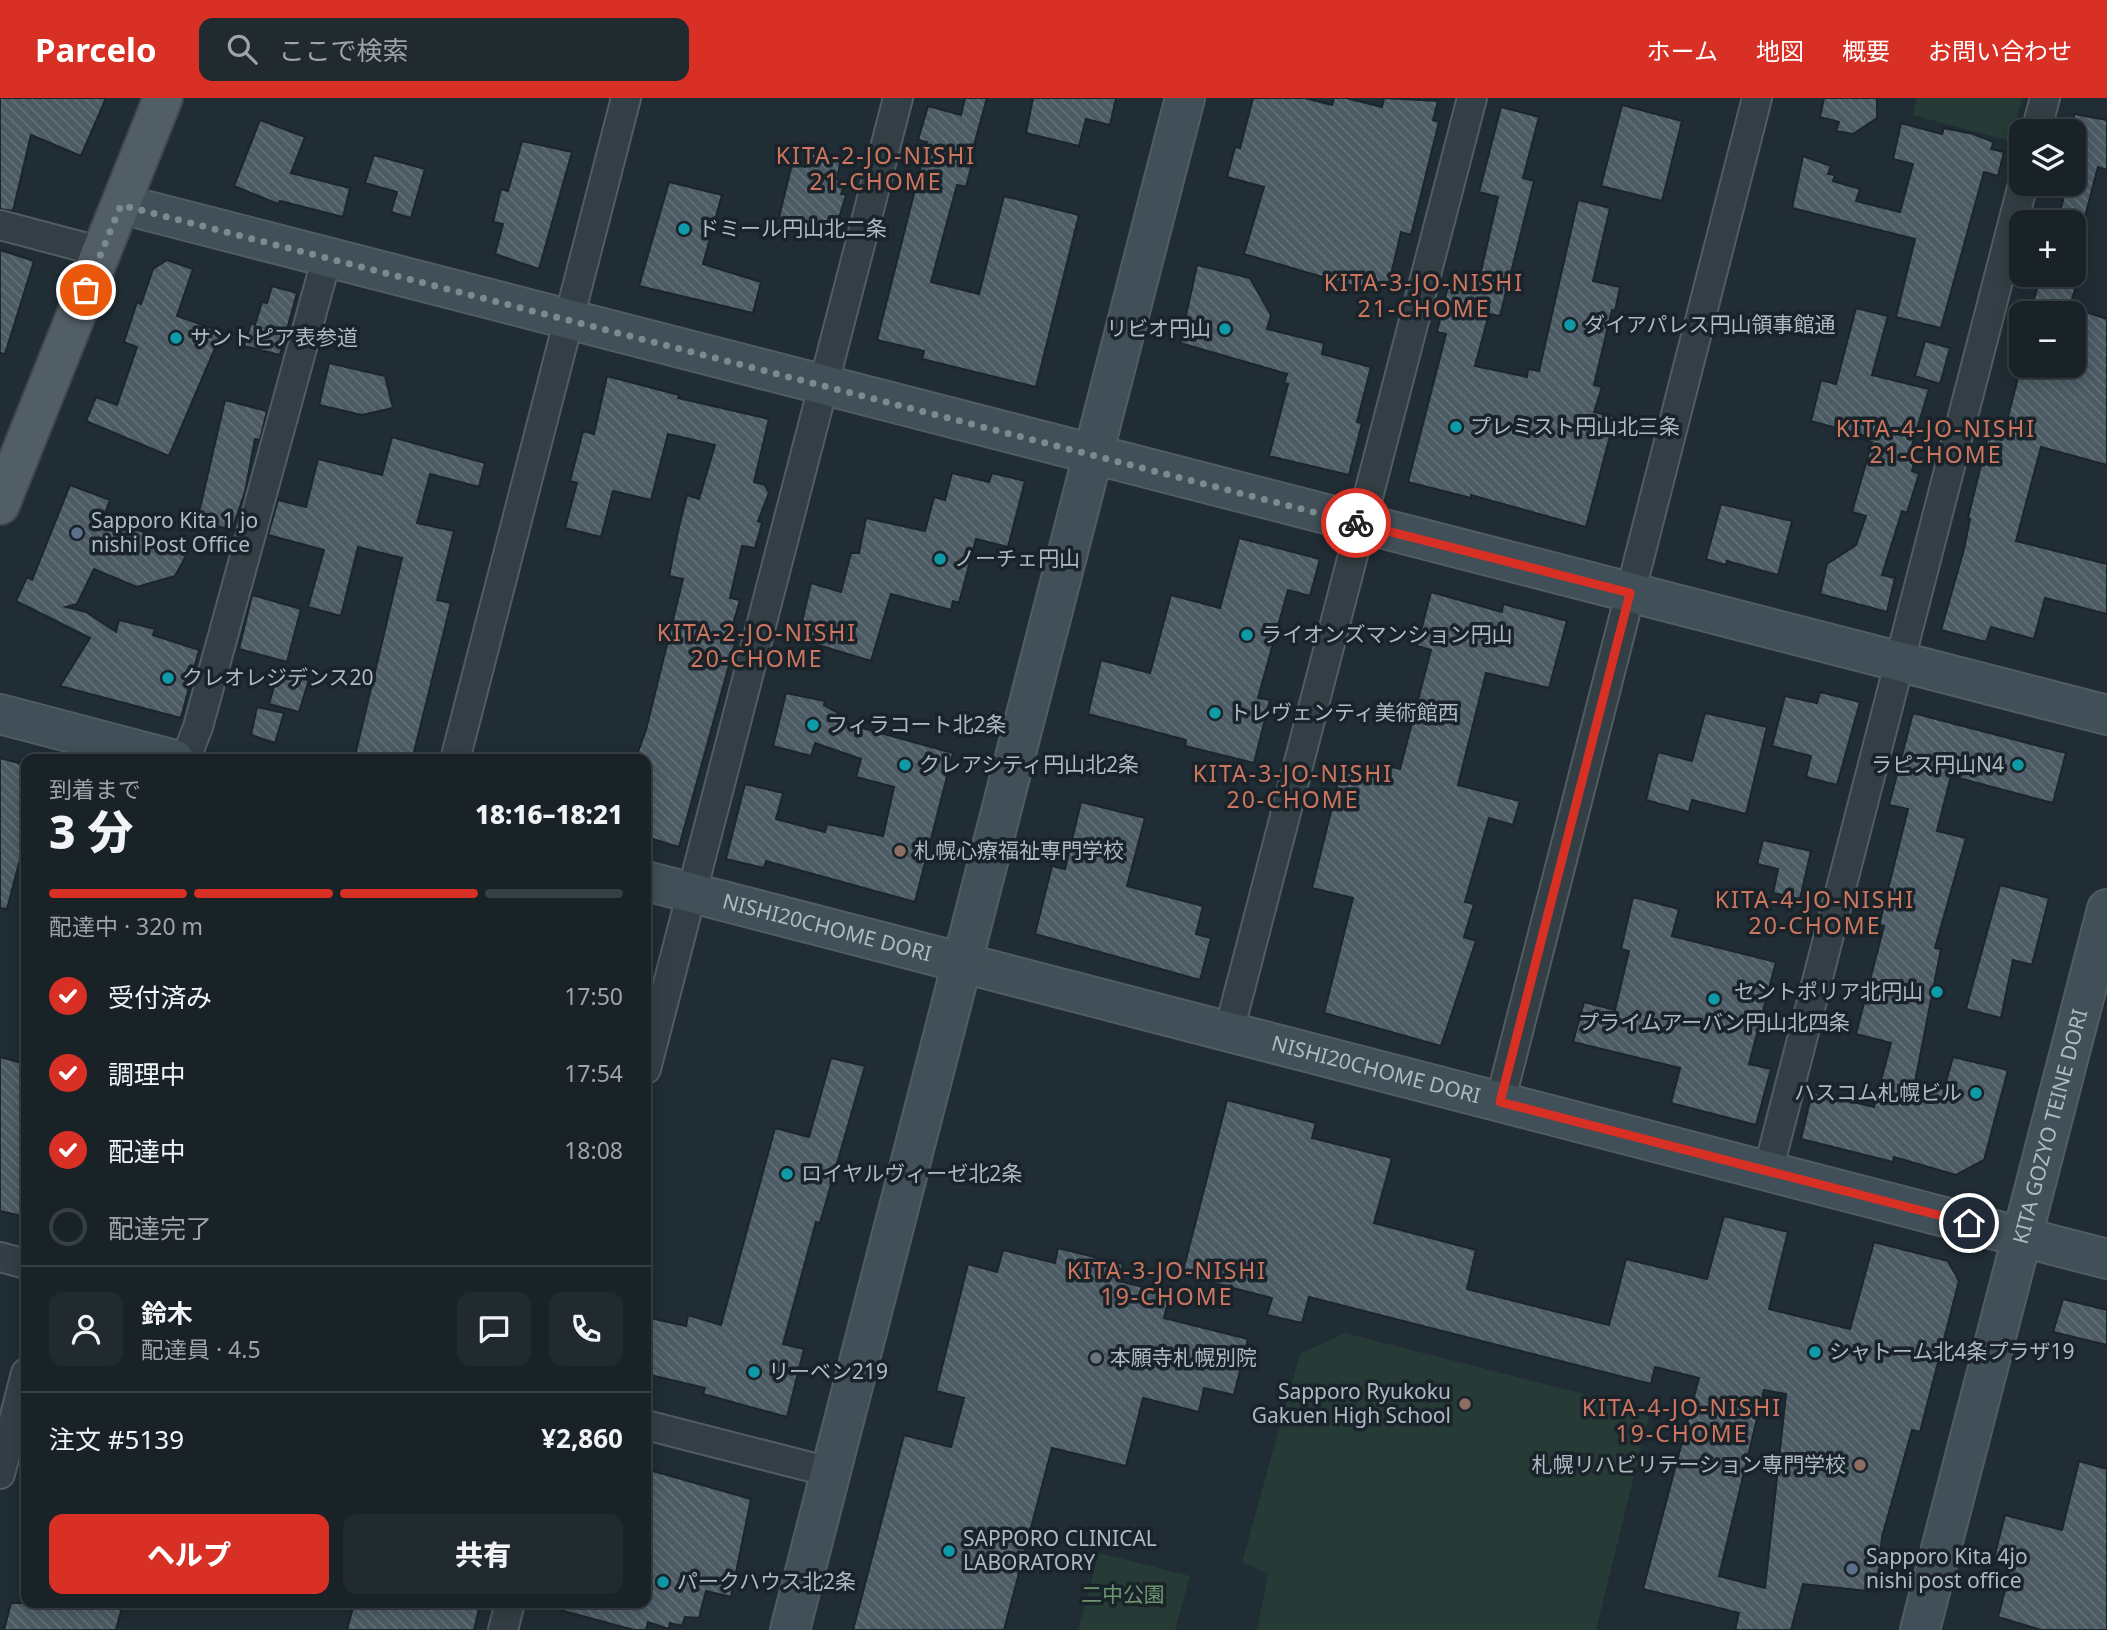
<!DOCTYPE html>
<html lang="ja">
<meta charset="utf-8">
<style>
body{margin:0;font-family:"Noto Sans","Noto Sans JP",sans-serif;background:#212a2f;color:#f1f3f6;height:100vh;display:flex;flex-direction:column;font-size:26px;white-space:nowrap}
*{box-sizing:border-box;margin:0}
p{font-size:23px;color:#9fa4a7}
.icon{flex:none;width:38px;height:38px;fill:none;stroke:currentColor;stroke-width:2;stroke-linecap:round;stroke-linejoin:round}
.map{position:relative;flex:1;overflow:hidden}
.drawer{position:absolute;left:21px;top:656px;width:630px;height:854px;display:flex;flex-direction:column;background:#182227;border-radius:14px;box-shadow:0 4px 18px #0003,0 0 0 2px #363f44}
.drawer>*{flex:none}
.buttons{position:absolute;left:2009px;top:21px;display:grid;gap:14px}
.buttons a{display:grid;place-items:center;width:77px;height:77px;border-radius:14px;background:#182227;box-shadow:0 4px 18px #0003,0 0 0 2px #363f44;font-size:35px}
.pin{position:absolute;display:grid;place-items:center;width:60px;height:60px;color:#fff;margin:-30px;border:4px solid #fff;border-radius:50%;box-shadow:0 2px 7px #0007}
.courier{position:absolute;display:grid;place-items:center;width:70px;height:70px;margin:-35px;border:5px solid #d93025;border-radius:50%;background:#fff;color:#222;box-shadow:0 2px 9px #0007}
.headline em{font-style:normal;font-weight:800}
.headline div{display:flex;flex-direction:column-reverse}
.headline{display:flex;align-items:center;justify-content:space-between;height:119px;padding:0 28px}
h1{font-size:46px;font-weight:800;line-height:52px}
.bar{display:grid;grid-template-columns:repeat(4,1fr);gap:10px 7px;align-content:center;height:84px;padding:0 28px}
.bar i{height:9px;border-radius:5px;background:#363f44}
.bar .active{background:#d93025}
.bar p{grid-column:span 4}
.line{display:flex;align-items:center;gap:18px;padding:0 28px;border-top:2px solid #363f44}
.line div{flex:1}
.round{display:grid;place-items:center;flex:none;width:74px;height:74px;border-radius:14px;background:#212a2f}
ol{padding:0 28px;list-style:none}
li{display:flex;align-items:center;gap:21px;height:77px}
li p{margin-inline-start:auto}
li .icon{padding:7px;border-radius:50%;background:#d93025;color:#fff;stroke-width:4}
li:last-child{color:#9fa4a7}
li i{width:38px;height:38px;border:4px solid #363f44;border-radius:50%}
.primary-button{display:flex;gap:14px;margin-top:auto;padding:14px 28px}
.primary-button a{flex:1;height:80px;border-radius:14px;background:#d93025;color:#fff;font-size:28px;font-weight:800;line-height:80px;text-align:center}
.primary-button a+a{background:#212a2f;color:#f1f3f6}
header{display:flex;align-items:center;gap:42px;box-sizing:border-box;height:98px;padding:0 35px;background:#d93025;color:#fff}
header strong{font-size:33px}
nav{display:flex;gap:38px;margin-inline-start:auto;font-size:24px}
.search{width:490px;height:63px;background:#212a2f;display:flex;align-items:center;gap:18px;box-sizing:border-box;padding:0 24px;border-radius:14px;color:#9fa4a7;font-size:26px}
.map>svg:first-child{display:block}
.green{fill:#263b36}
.building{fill:url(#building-back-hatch);stroke:#1b252b;stroke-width:2;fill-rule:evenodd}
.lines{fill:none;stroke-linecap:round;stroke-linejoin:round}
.street-casing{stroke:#515c63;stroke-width:32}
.secondary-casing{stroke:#515c63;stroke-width:42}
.primary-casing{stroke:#3d474f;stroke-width:42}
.street{stroke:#333f45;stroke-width:28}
.secondary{stroke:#414f58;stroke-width:38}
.primary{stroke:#515e65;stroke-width:38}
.done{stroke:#7c8990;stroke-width:7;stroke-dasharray:0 12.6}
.route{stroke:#d93025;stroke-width:9}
.culture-dot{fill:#0f9aa8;stroke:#192329;stroke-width:2.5}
.service-dot{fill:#5c6f8a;stroke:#192329;stroke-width:2.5}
.education-dot{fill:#8d6e63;stroke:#192329;stroke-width:2.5}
.worship-dot{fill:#6b7280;stroke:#192329;stroke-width:2.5}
.labels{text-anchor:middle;stroke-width:7;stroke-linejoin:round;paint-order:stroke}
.poi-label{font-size:21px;fill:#adbac2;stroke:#192329;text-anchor:start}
.street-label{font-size:21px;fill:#adbac2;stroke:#192329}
.park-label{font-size:21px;fill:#6e966f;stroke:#192329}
.neighbourhood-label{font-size:23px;letter-spacing:2px;fill:#cd755e;stroke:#192329}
</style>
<header>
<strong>Parcelo</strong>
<div class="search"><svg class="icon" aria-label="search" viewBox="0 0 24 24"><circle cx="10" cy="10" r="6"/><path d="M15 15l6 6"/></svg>ここで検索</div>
<nav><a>ホーム</a><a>地図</a><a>概要</a><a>お問い合わせ</a></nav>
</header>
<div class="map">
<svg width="2107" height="1532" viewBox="0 0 2107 1532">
<defs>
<pattern id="building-back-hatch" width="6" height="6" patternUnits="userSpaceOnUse" patternTransform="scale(1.75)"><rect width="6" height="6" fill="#4b5a63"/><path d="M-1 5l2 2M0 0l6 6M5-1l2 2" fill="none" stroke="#627078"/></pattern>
</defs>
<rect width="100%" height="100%" fill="#202d34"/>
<path class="green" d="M1917 0H2020L2022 1 2010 43 1913 17Z
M1345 1235 1650 1313 1596 1532H1257L1268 1476 1242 1464 1300 1256Z
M1099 1455 1190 1478 1175 1532H1078Z"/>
<path class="building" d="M0 0H106L81 58 31 37 13 113 0 111Z
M965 0H987L969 65 972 66 966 89 957 87 931 184 979 196 1004 98 1079 117 1036 289 922 261 924 253 877 242 927 44 918 42 928 8 961 17Z
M1033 0H1116L1110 27 1086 21 1079 48 1026 35Z
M1253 0H1305L1332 7 1334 0H1346L1382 9 1384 0 1438 3 1433 22 1439 24 1411 137 1401 134 1389 185 1380 184 1377 195 1244 156 1264 89 1227 79 1235 49 1240 50Z
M1824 0H1877V20L1853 36 1836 33 1839 24 1820 19Z
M1622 7 1682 23 1662 103 1601 88Z
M1501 9 1539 19 1523 80 1534 83 1500 218 1489 216 1475 268 1527 279 1528 271 1539 273 1578 102 1610 110 1593 183 1620 189 1615 213 1612 212 1594 287 1602 289 1594 314 1615 319 1586 429 1471 397V400L1408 384 1446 236 1437 234 1451 175 1479 182 1498 99 1479 94Z
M2074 16 2107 22V72L2098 69 2081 134 2074 133V124L2058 122 2067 86H2074Z
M260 22 305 39 291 75 350 90 343 119 280 103 278 106 234 88Z
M1901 25 1942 36 1944 30 1973 36 1994 44 1991 51 2004 54 1998 78 1984 74 1941 230 1896 219 1915 141 1792 110 1803 58 1831 68 1828 76 1835 77 1833 83 1860 91 1856 103 1900 114 1913 66 1893 61Z
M522 43 572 54 539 171 495 156 503 126 493 124 501 91 508 93Z
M809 55 841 61 837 81 846 84 841 96 846 97 835 133 779 119 792 66 805 69Z
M374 57 425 71 411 120 391 114 397 94 365 85Z
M669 84 722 97 703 166 761 184 753 215 639 188Z
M0 152 34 163 5 256 0 255Z
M167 162 193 171 177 218 222 234 169 358 86 323 96 299 117 307 137 249 124 244 137 204 141 206 153 171Z
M1197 167 1250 180 1271 217 1267 231 1324 245 1322 256 1371 269 1357 324 1362 325 1349 377 1269 358 1288 286 1284 285 1287 276 1180 245Z
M2041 177 2076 188 2068 215H2030Z
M272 188 297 195 280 257 244 248 251 225 255 227 262 204 267 205Z
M1856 210 1888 218 1872 277 1929 291 1908 361 1915 362 1912 373 1919 376 1907 415 1902 413 1882 477 1895 480 1887 514 1820 496 1827 466 1856 447 1866 418 1852 414 1872 344 1864 342 1865 338 1811 323 1821 282 1836 286Z
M2074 210 2107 221V367L2041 349 2016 443 2107 466V516L2045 500 2034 541 1991 529 1986 544 1941 532 1964 451 1970 421 1968 420 1988 338 2002 342 2021 268H2074Z
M1925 243 1950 250 1940 286 1915 278Z
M329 265 385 278 393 310 362 317 319 307Z
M607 278 679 297 678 300 769 321 754 384 765 387 769 395 758 423 762 425 755 450 742 448 730 500 740 502 730 537 737 538 679 749 646 739V662H635L646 632 683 481 669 478 678 433 687 397 699 401 715 347 668 336 651 402 613 393 601 439 565 430 577 385 570 383 583 333 594 336Z
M225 302 267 313 260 342 255 341 245 394 232 432 197 423Z
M392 339 485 365 479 389 430 376 417 425 454 433 437 502 451 505 412 662H354L402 460 358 449 341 518 308 509 324 452 268 437 278 402 306 409 318 361 382 377Z
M952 375 989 384 992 375 1025 383 1008 449 976 441 959 505 953 503 951 512 891 496 871 563 798 541 811 485 841 494 851 455H859L866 420 925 433 934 399 945 402Z
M70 387 110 402 104 418 150 437 154 443 186 458 175 478 137 489 94 471 77 506 66 509 86 514 116 534 119 522 155 531 153 537 199 552 181 620 60 588 90 540 16 503 27 479 32 482Z
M1721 406 1792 423 1778 477 1727 463 1726 467 1706 461Z
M1239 440 1320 461 1310 498 1288 492 1258 600 1270 602 1254 665 1185 648 1186 642 1088 616 1101 562 1150 575 1171 497 1220 510Z
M1431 494 1502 514 1503 506 1567 523 1549 590 1486 575 1458 687 1520 703 1513 727 1489 720 1465 804 1474 806 1464 839 1476 843 1441 948 1324 915 1353 800 1312 790 1341 673 1369 681 1373 664 1400 671 1431 552 1417 548Z
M252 497 301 511 287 564 239 551Z
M278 574 309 582 299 614 269 606Z
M1820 594 1860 604 1837 687 1806 679 1811 658 1772 648 1785 598 1817 605Z
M786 595 825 603 824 607 841 617 840 623 848 626 953 655 915 804 766 763 764 770 726 761 745 686 783 695 776 721 825 734 827 726 883 738 894 689 856 679 861 661 815 645 811 658 773 648Z
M257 609 284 615 275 645 251 637Z
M1705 615 1767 629 1746 716 1692 702 1689 714 1646 702 1658 654 1692 663Z
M1913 615 2066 655 2053 705 1951 678 1937 733 1966 740 1935 850 1941 851 1915 984 1944 991 1953 959 2008 972 1984 1062 1956 1077 1894 1059 1893 1064 1801 1041 1812 994 1874 1009 1891 945 1856 936 1884 828 1879 827 1908 711 1889 707Z
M0 660 26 667V739L7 811 0 810Z
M1081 704 1145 720 1127 788 1203 808 1196 836 1211 840 1200 882 1035 836 1052 768 1065 771Z
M1763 742 1811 753 1800 801 1773 795 1778 771 1757 766Z
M2000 787 2049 800 2032 867 2013 862 2001 920 1966 911Z
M1633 799 1679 811 1672 838 1776 864 1749 966 1771 971 1756 1027 1671 1005 1680 970 1573 944 1584 904 1615 912 1629 853 1621 851Z
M0 959 26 966 20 996 26 997V1119L0 1113Z
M831 960 865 968 820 1125 816 1124 783 1246 804 1251 787 1319 703 1296 705 1290 646 1276V1219L686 1228 688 1217 721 1227 775 1030 809 1039Z
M1227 1002 1316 1025 1312 1040 1392 1060 1374 1125 1476 1152 1467 1191 1609 1227 1626 1161 1707 1181 1724 1118 1788 1134 1769 1211 1850 1231 1874 1144 1948 1163 1959 1183 1920 1334 1912 1332 1882 1439 1877 1494 1803 1486 1791 1532H1735L1739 1515 1643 1491 1699 1280 1655 1269 1651 1286 1309 1199 1302 1225 1267 1217 1272 1200 1182 1177ZM1764 1292 1786 1296 1765 1490 1719 1478Z
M1058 1150 1123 1166 1119 1183 1170 1196 1164 1220 1248 1241 1234 1297 1204 1290 1199 1314 1143 1300 1126 1368 1052 1350 1004 1532H853L904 1337 951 1349 964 1300 936 1293 968 1166 997 1174 1003 1152 1055 1165Z
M2063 1201 2107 1212V1247L2053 1234Z
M2079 1363 2107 1371V1532H2041L1998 1519 2011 1469 1993 1464 2005 1417 2062 1432Z
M646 1371 751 1401 731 1499 706 1493 699 1520 685 1519 682 1528 670 1525 669 1531 648 1524 646 1532H634L560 1512 561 1505H646Z
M11 1505H123L116 1532H4Z
M354 1505H455L479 1511 474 1532H347Z"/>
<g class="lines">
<g class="street-casing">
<path id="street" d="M2036 33 2045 0
M0 127 102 154
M185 662 198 629 327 159
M455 662 626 0
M1229 933 1472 0
M646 971 898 0
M1500 1004 1757 0
M1768 1073 2023 86
M0 1159 26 1166
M646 1327 830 1374
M0 1376 26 1275
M503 1532 510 1505"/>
</g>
<g class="secondary-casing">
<g id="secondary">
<path d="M121 106 2107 617"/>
<path d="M0 616 175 662"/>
<path id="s1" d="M646 783 2107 1161"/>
<path d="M790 1532 1185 0"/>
<path id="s2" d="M1920 1532 2107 811"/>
</g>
</g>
<g class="primary-casing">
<path id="primary" d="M0 407 163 0"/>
</g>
<use href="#street" class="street"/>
<use href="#secondary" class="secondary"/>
<use href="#primary" class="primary"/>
</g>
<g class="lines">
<path class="done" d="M86 192 121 107 1356 425"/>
<path class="route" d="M1356 425 1630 495 1500 1004 1969 1125"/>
</g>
<g class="culture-dot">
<circle cx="684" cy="131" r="7"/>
<circle cx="1570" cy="227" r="7"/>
<circle cx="1225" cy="231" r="7"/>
<circle cx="176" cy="240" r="7"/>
<circle cx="1456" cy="329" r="7"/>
<circle cx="940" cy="461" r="7"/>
<circle cx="1247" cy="537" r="7"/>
<circle cx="168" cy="580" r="7"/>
<circle cx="1215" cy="615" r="7"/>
<circle cx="813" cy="627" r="7"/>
<circle cx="905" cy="667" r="7"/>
<circle cx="2018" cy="667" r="7"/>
<circle cx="1937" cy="894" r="7"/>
<circle cx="1714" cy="901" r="7"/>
<circle cx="1976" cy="995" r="7"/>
<circle cx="787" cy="1076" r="7"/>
<circle cx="1815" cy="1254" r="7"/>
<circle cx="754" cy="1274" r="7"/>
<circle cx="949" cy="1453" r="7"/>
<circle cx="663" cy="1484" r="7"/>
</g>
<g class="service-dot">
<circle cx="77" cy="435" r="7"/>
<circle cx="1852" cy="1471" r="7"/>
</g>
<g class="education-dot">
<circle cx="900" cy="753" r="7"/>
<circle cx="1465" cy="1306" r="7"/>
<circle cx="1860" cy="1367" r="7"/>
</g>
<circle class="worship-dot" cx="1096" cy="1260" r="7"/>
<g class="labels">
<g class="poi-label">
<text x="698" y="138">ドミール円山北二条</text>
<text x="1584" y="234">ダイアパレス円山領事館通</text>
<text x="1211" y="238" text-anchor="end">リビオ円山</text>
<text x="190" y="247">サントピア表参道</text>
<text x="1470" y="336">プレミスト円山北三条</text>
<text x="91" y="430">Sapporo Kita 1 jo<tspan x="91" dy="24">nishi Post Office</tspan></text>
<text x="954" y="468">ノーチェ円山</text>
<text x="1261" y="544">ライオンズマンション円山</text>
<text x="182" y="587">クレオレジデンス20</text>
<text x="1229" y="622">トレヴェンティ美術館西</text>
<text x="827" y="634">フィラコート北2条</text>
<text x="919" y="674">クレアシティ円山北2条</text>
<text x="2004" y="674" text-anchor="end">ラピス円山N4</text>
<text x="914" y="760">札幌心療福祉専門学校</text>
<text x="1923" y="901" text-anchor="end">セントポリア北円山</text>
<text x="1714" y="932" text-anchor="middle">プライムアーバン円山北四条</text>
<text x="1962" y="1002" text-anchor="end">ハスコム札幌ビル</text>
<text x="801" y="1083">ロイヤルヴィーゼ北2条</text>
<text x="1829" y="1261">シャトーム北4条プラザ19</text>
<text x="1110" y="1267">本願寺札幌別院</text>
<text x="768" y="1281">リーベン219</text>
<text x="1451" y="1301" text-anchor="end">Sapporo Ryukoku<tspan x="1451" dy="24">Gakuen High School</tspan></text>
<text x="1846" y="1374" text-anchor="end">札幌リハビリテーション専門学校</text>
<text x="963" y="1448">SAPPORO CLINICAL<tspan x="963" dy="24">LABORATORY</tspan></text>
<text x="1866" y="1466">Sapporo Kita 4jo<tspan x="1866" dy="24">nishi post office</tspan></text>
<text x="677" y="1491">パークハウス北2条</text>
</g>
<g class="street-label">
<text dy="7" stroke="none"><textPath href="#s1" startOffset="187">NISHI20CHOME DORI</textPath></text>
<text dy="7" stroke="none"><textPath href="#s1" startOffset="754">NISHI20CHOME DORI</textPath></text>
<text dy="7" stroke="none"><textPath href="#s2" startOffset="520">KITA GOZYO TEINE DORI</textPath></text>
</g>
<g class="park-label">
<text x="1123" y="1504">二中公園</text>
</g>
<g class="neighbourhood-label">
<text x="876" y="66">KITA-2-JO-NISHI<tspan x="876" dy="26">21-CHOME</tspan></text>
<text x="1424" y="193">KITA-3-JO-NISHI<tspan x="1424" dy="26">21-CHOME</tspan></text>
<text x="1936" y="339">KITA-4-JO-NISHI<tspan x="1936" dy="26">21-CHOME</tspan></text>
<text x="757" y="543">KITA-2-JO-NISHI<tspan x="757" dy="26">20-CHOME</tspan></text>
<text x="1293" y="684">KITA-3-JO-NISHI<tspan x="1293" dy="26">20-CHOME</tspan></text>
<text x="1815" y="810">KITA-4-JO-NISHI<tspan x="1815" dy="26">20-CHOME</tspan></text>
<text x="1167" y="1181">KITA-3-JO-NISHI<tspan x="1167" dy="26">19-CHOME</tspan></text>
<text x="1682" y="1318">KITA-4-JO-NISHI<tspan x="1682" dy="26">19-CHOME</tspan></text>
</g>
</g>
</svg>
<div class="buttons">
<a><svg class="icon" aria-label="layers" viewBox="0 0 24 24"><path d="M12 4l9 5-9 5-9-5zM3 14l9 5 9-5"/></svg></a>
<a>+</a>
<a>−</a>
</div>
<div class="pin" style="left:86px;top:192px;background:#ea580c"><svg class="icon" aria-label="bag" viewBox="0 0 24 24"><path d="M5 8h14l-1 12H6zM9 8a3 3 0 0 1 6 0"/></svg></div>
<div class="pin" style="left:1969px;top:1125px;background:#1f2937"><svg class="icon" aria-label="home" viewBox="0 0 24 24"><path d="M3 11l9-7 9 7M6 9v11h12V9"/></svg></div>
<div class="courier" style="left:1356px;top:425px"><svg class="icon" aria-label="bike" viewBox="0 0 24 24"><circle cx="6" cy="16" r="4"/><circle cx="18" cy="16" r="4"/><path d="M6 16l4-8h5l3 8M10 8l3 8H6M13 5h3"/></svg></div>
<section class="drawer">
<div class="headline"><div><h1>3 分</h1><p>到着まで</p></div><em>18:16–18:21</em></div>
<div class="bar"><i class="active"></i><i class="active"></i><i class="active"></i><i></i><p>配達中 · 320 m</p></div>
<ol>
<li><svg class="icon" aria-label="check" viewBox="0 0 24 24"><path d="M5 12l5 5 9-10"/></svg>受付済み<p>17:50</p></li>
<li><svg class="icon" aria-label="check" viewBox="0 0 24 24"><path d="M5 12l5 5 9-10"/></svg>調理中<p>17:54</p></li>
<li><svg class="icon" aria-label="check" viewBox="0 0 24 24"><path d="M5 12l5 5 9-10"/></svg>配達中<p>18:08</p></li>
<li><i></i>配達完了</li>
</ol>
<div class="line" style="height:126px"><a class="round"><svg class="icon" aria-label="person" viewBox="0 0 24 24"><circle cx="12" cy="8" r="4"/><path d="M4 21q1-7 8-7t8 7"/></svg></a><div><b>鈴木</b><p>配達員 · 4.5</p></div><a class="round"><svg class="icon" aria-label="chat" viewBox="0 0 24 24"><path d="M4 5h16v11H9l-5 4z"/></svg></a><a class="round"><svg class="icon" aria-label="phone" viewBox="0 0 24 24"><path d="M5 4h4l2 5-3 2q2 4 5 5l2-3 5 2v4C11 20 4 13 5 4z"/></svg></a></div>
<div class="line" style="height:91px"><div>注文 #5139</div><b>¥2,860</b></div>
<div class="primary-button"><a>ヘルプ</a><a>共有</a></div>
</section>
</div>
